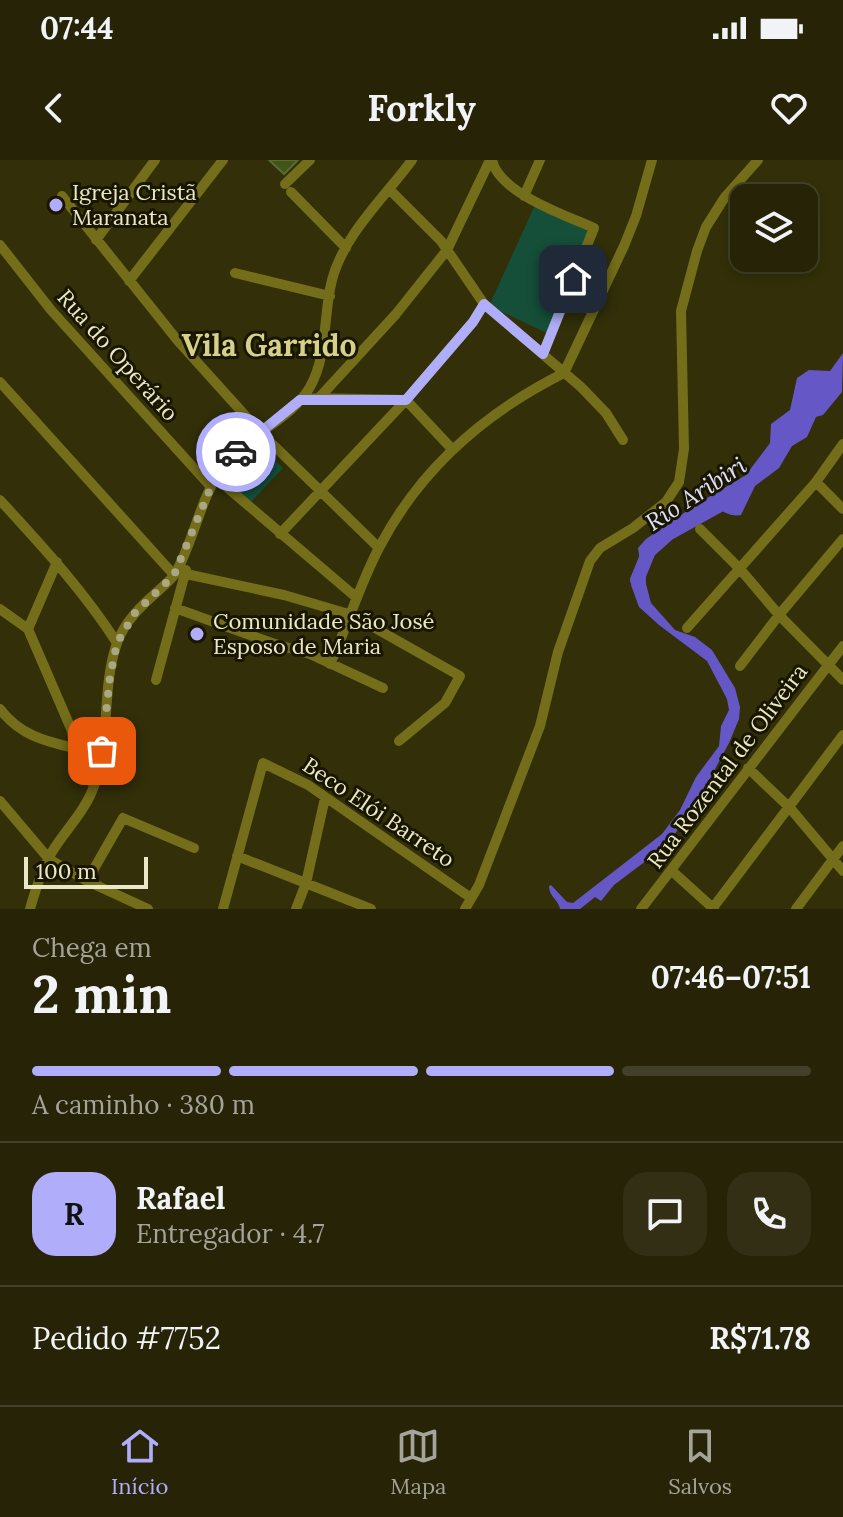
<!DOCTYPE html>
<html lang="pt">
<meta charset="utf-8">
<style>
body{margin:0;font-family:Lora,serif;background:#322f15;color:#f1f3f6;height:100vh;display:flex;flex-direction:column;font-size:30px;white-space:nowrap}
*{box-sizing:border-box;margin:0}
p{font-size:26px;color:#a4a49b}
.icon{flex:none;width:44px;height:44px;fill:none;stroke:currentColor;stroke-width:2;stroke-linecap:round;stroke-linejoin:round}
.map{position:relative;height:749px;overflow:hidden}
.panel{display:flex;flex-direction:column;background:#262307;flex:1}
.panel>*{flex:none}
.buttons{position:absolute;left:730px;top:24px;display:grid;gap:16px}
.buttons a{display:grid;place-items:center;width:88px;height:88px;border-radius:16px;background:#262307;box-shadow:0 4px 12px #0003,0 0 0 2px #424028;font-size:40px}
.scale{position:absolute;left:24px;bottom:20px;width:124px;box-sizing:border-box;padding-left:8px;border:4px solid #eae8c6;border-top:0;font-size:22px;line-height:28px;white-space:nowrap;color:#eae8c6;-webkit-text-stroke:6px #191600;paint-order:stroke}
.pin{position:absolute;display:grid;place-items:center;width:68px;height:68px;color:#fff;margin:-34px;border-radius:16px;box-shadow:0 4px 12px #0006}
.courier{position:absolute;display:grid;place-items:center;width:80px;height:80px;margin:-40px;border:6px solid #b0aefa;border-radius:50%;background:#fff;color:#222;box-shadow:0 2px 10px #0007}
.overview em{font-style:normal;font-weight:700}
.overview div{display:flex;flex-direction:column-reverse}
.overview{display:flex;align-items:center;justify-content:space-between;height:136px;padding:0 32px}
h1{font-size:52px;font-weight:700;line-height:60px}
.bar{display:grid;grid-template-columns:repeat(4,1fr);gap:12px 8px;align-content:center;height:96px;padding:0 32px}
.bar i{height:10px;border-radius:6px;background:#424028}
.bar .selected{background:#b0aefa}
.bar p{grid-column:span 4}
.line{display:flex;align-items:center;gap:20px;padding:0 32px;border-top:2px solid #424028}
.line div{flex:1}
.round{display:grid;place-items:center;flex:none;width:84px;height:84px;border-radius:24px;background:#322f15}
.status{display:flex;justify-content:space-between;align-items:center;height:56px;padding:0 40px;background:#262307;direction:ltr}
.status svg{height:22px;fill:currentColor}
header{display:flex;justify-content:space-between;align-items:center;height:104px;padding:0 32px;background:#262307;font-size:36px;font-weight:700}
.menu{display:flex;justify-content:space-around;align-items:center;height:112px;border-top:2px solid #424028;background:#262307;font-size:22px;color:#a4a49b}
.menu a{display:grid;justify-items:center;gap:4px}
.menu .selected{color:#b0aefa}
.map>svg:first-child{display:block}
.green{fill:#154f3a}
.water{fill:#6558c6}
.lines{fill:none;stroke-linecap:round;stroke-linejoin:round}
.river{stroke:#6558c6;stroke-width:14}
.building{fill:#425516;stroke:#576c2e;stroke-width:2}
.minor{stroke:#746d19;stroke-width:10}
.done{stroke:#aaa784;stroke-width:8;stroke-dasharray:0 14.4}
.route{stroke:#b0aefa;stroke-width:10}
.poi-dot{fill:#b0aefa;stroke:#191600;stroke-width:3}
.labels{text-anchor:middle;stroke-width:6;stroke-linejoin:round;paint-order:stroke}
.poi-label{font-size:22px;fill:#eae8c6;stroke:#191600;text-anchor:start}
.street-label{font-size:22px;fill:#eae8c6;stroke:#191600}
.water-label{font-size:24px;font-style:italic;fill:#e0e0fd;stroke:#191600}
.district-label{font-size:30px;font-weight:bold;fill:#d5d18a;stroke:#191600}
</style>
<div class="status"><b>07:44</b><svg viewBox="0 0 49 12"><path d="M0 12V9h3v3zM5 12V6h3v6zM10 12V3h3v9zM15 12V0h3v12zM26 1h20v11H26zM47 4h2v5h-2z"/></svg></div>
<header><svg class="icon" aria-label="back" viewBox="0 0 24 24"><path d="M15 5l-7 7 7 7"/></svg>Forkly<svg class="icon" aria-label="heart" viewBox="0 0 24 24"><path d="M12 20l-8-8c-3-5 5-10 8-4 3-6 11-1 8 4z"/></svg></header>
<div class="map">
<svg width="843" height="749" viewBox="0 0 843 749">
<rect width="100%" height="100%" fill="#322f09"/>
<path class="green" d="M535 45 589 69 547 173 489 146Z
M262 288 283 308 249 344 226 324 237 310Z"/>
<path class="water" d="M843 193 842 232 823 255 816 257 807 277 792 286 779 308 755 326 741 355C728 358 718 346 706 347L664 374 645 393 646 424 651 443 675 470 695 477 712 490 735 528 740 547 739 559 729 583 698 641 667 685 614 725 601 741 595 737 580 749H560C559 740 549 737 549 726L551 725 567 742 573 743 662 674 680 650 696 617 719 586 721 566 729 550 727 539 707 501 659 465 639 447 631 425 640 401 638 388 646 379 697 344 746 315 770 283 771 264 790 250 797 218 809 210 830 211Z"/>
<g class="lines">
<path class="river" d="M637 420 649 391 668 374 729 340"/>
</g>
<path class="building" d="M269 0H298L284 14Z"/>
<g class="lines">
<path class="minor" d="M492 0C499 33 565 55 594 68L543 194
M285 24 310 0
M390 30 441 81 484 144 581 227 606 253 623 280
M291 32 346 88
M62 36 178 181 260 272 379 388
M524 36 540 0
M96 80 155 0
M0 85 51 150 211 327
M235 113 330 136
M129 121 223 0
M564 213 624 86 636 56 652 0
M0 222 174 415
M319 238 406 240 452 289
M300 240 319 238 396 154 447 90 490 0
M216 318 357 438
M816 322 843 349
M0 340C42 386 83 430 117 483
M700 369 740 409 779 455 843 520
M280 374 406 240 473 162 484 144
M186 414 284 435 352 455 460 516 445 543 399 581
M175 448 272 483 310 494 383 528
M0 449 28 469 72 571 74 588
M687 468 816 322 843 284
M28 469 57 402
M330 504C348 465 360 423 380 386 421 308 486 252 564 213
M740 506 779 455 843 379
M156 520 186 410
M0 549C20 575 44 581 74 588L94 626
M748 608 790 648 843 711
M0 641 49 699 87 721 148 749
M237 696 371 749
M672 711 714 749
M87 721 123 658 194 688
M30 749C35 731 42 709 52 692 65 670 85 652 94 626 111 580 101 529 117 483 125 461 141 446 158 431 163 426 171 420 175 414 195 379 200 336 225 304 248 274 291 260 310 227 328 195 323 155 332 120 344 74 385 37 412 0
M223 749 263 603 308 625 471 738
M296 749 306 723 325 638
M465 749 479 725 540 566 558 492 590 401 600 388 633 368 666 342 679 322 684 289 681 151 697 91 706 67 725 37 758 0
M641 749 843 486
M712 749 843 575
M796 749 843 686"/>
</g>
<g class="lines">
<path class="done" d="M102 591 110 517 117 483 135 453 174 415 211 327 236 292"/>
<path class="route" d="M236 292 300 240H406L473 162 484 144 543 194 573 119"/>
</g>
<g class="poi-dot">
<circle cx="56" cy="45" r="8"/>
<circle cx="197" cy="474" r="8"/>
</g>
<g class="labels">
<g class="poi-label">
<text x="72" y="40">Igreja Cristã<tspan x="72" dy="25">Maranata</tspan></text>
<text x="213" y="469">Comunidade São José<tspan x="213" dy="25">Esposo de Maria</tspan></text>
</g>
<g class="street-label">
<text transform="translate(118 195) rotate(48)" y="8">Rua do Operário</text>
<text transform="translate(727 606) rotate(-53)" y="8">Rua Rozental de Oliveira</text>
<text transform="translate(379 652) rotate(34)" y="8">Beco Elói Barreto</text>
</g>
<g class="water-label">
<text transform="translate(696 334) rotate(-33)" y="8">Rio Aribiri</text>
</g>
<g class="district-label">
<text x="269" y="196">Vila Garrido</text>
</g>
</g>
</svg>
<div class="buttons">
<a><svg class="icon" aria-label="layers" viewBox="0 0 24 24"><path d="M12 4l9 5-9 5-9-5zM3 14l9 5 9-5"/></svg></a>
</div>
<div class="scale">100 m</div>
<div class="pin" style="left:102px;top:591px;background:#ea580c"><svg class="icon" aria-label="bag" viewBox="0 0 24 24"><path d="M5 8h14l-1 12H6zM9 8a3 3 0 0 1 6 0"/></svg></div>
<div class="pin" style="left:573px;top:119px;background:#1f2937"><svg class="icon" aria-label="home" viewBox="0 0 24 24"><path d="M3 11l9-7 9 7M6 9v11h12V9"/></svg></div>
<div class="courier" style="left:236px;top:292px"><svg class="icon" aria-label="car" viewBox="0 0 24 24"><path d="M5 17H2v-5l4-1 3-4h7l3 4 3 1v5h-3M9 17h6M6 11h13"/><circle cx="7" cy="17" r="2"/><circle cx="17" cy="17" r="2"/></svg></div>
</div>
<section class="panel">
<div class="overview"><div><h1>2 min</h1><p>Chega em</p></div><em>07:46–07:51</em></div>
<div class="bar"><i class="selected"></i><i class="selected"></i><i class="selected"></i><i></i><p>A caminho · 380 m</p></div>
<div class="line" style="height:144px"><b class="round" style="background:#b0aefa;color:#111">R</b><div><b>Rafael</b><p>Entregador · 4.7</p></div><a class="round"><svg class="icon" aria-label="chat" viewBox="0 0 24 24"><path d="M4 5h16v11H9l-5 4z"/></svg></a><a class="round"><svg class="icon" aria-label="phone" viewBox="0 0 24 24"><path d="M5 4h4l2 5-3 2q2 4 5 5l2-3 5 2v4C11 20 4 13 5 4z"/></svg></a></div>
<div class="line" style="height:104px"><div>Pedido #7752</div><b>R$71.78</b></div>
</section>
<nav class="menu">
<a class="selected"><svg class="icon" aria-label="home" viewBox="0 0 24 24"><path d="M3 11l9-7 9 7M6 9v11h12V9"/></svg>Início</a>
<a><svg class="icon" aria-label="map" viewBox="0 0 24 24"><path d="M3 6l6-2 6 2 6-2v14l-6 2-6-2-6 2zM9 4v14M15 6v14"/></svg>Mapa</a>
<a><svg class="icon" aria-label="saved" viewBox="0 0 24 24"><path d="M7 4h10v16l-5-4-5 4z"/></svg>Salvos</a>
</nav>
